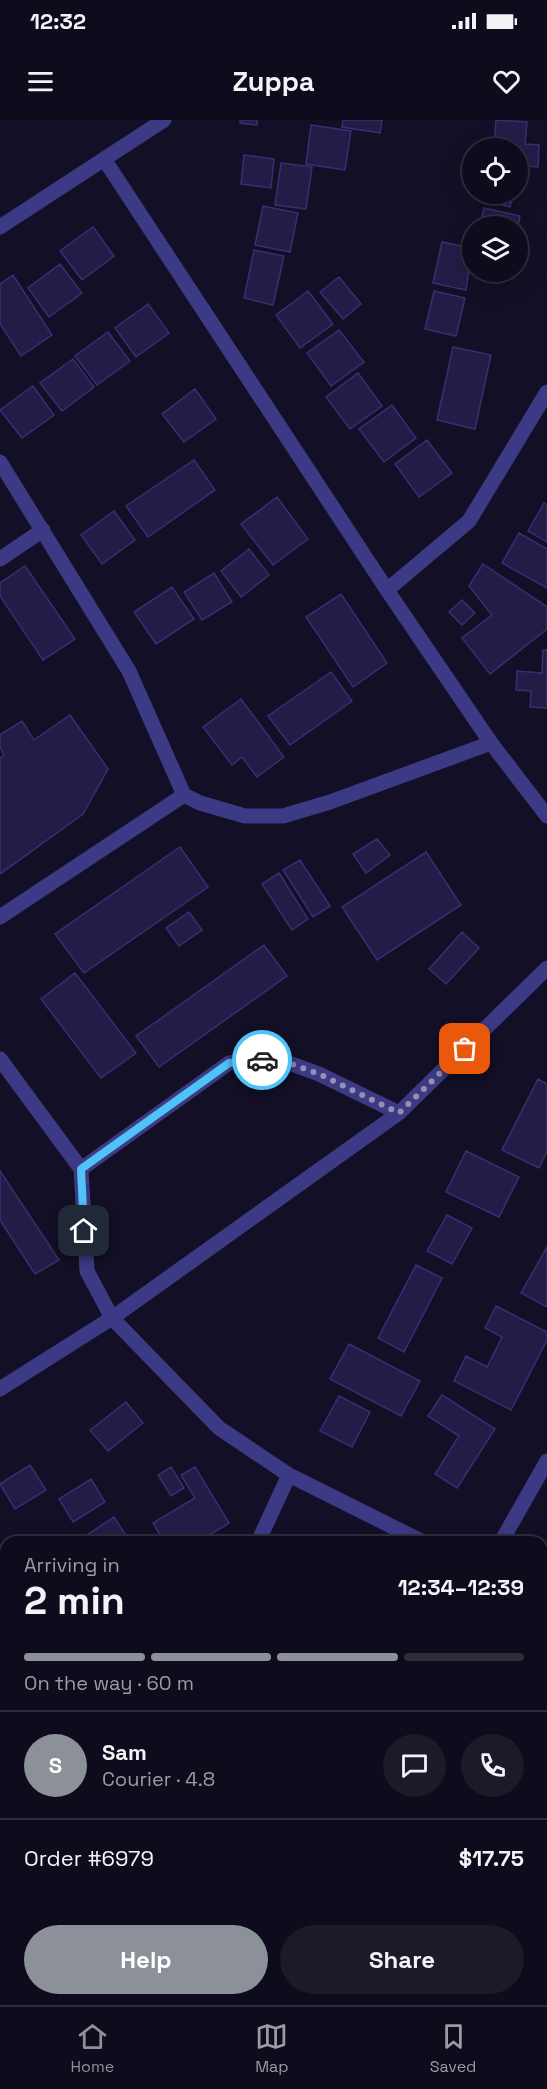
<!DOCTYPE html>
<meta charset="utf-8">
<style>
body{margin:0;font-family:"Space Grotesk",sans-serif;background:#1c1929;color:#f1f3f6;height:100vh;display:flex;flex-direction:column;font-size:22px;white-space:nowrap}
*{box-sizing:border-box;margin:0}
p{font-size:20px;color:#9b9ba3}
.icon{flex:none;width:33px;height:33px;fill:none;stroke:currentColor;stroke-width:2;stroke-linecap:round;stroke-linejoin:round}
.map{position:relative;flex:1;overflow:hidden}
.drawer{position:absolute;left:0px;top:1416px;width:548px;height:470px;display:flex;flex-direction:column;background:#0e0b1c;border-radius:18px 18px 0 0;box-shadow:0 6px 24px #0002,0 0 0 2px #2e2b3b}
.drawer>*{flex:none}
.fabs{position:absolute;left:462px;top:18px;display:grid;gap:12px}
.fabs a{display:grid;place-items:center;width:66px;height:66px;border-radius:50%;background:#0e0b1c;box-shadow:0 6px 24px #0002,0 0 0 2px #2e2b3b;font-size:30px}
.pin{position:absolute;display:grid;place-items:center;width:51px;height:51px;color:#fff;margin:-26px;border-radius:12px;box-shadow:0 3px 9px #0006}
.courier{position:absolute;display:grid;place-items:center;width:60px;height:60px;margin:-30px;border:4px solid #4fc3f7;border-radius:50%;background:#fff;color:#222;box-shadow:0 2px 8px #0007}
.headline em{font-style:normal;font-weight:800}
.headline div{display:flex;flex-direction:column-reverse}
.headline{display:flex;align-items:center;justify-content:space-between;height:102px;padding:0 24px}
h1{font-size:39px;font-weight:800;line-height:45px}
.bar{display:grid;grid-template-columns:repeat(4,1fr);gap:9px 6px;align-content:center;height:72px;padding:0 24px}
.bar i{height:8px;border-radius:4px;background:#2e2b3b}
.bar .current{background:#8c9099}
.bar p{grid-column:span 4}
.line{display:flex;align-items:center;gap:15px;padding:0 24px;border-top:2px solid #2e2b3b}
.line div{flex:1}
.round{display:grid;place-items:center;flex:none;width:63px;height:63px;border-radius:32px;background:#1c1929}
.cta{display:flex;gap:12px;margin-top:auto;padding:12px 24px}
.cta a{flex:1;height:69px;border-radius:36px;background:#8c9099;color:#fff;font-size:24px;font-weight:800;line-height:69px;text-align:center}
.cta a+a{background:#1c1929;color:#f1f3f6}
.status{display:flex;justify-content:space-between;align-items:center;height:42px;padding:0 30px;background:#0e0b1c;direction:ltr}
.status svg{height:16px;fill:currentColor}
header{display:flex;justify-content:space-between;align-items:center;height:78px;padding:0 24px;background:#0e0b1c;font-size:27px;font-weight:800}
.tabs{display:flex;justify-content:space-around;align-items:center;height:84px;border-top:2px solid #2e2b3b;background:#0e0b1c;font-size:16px;color:#9b9ba3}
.tabs a{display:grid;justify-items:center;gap:3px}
.tabs .current{color:#8c9099}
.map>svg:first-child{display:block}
.building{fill:#241b47;stroke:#3b2d73;stroke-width:1.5}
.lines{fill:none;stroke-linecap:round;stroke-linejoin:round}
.minor{stroke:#3d3a85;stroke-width:15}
.done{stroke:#948fb3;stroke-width:6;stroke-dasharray:0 10.8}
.route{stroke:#4fc3f7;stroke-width:8}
</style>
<div class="status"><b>12:32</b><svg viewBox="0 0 49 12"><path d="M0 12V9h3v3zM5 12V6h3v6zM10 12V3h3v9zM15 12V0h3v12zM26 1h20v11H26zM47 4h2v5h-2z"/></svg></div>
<header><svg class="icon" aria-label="menu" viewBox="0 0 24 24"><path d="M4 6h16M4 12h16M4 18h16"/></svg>Zuppa<svg class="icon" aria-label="heart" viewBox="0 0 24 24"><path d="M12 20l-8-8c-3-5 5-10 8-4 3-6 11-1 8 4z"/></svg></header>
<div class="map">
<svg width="547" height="1885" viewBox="0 0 547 1885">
<rect width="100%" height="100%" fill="#130f26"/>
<path class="building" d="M240 0H257V5L240 3Z
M343 0H382L380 13 342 7Z
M496 0 527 2 525 24 539 25 538 47 518 45V28H483V24L494 25Z
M311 5 351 11 345 50 306 44Z
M244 35 274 39 271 68 241 64Z
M281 43 312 47 306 89 275 85Z
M475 74H513L510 87 474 78Z
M263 86 298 93 290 132 255 125Z
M484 88 520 96 518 107 480 106Z
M93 107 114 136 82 160 60 131Z
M442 122 472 128 466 170 433 163Z
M254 130 284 136 273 185 244 178Z
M60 144 82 173 49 197 28 168Z
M13 155 52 215 21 236 0 204V164Z
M339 157 361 184 343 199 320 172Z
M308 171 333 204 300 228 276 195Z
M434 171 465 178 456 216 425 209Z
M148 184 169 213 136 237 115 208Z
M339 210 364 242 331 266 307 233Z
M108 212 130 241 97 265 75 236Z
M453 227 491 235 475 309 437 300Z
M73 239 94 267 62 291 40 263Z
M358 253 382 286 350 309 326 277Z
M33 266 54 295 22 318 0 290Z
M195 269 216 299 184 322 162 294Z
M392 285 416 318 384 342 359 309Z
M427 320 452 353 419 377 395 344Z
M194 340 215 370 148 417 126 386Z
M277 377 308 419 273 445 241 404Z
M544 383 547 385V422L528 411Z
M114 391 135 420 102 444 81 415Z
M519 413 547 429V468L502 443Z
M249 429 269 455 241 477 221 451Z
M483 444 547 487V509L490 554 462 518 492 495 469 466Z
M25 446 75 519 43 540 0 476V463Z
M214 453 232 482 202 500 184 472Z
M172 467 194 499 156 524 134 492Z
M341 474 387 543 353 567 306 497Z
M462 480 475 493 462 505 449 492Z
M543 530H547V588L530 587 531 571 516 570 517 551 542 553Z
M331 552 352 581 290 625 268 596Z
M241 579 284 637 257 657 242 637 232 645 203 607Z
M70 595 108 649 83 694 0 754V638L4 635 0 627V615L22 601 34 620Z
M377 719 390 735 366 753 353 734Z
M180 727 208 767 84 853 55 814Z
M426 732 461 785 377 840 342 787Z
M300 740 330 786 313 797 283 750Z
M279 753 308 799 292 810 262 764Z
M189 792 202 810 179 826 166 808Z
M462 812 479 828 446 864 429 849Z
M264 825 287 856 159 947 136 916Z
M75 853 136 933 101 958 41 879Z
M538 959 547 964V1031L539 1048 502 1030Z
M466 1031 519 1057 499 1097 446 1072Z
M0 1051 59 1140 35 1154 0 1100Z
M447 1095 472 1108 452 1144 427 1131Z
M547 1127V1187L521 1173Z
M416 1145 442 1158 404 1232 378 1218Z
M496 1186 547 1212V1220L511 1290 454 1261 466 1236 487 1247 502 1217 485 1208Z
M349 1224 420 1261 401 1296 330 1259Z
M442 1275 495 1309 457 1368 435 1354 459 1316 428 1296Z
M339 1276 370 1292 352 1327 320 1311Z
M126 1282 143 1303 108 1331 90 1310Z
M30 1345 46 1370 15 1389 0 1364Z
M171 1347 184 1368 171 1376 158 1355Z
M195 1347 229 1403 198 1422H164L153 1403 195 1378 181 1355Z
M91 1359 105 1382 73 1402 59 1379Z
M114 1397 130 1422H76Z
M318 1415 332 1422H314Z
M6 1482V1528L0 1518V1486Z
M0 1528 6 1537V1550L0 1554Z
M542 1531 547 1534V1583L542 1580Z
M542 1700 547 1704V1725L542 1721Z
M0 1701 6 1705V1739L0 1736Z
M542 1802 547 1806V1833L542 1830Z
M547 1858V1885H534L533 1884 535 1880H542V1868Z
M0 1862 6 1865V1880H34L44 1885H0Z
M478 1880H523L519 1885H475Z"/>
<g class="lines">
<path class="minor" d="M104 39 387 470 491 623 547 696
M0 107 164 0
M0 342 129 551 184 675 200 683 245 696H283L330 682 491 623
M0 439 43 410
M387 470 469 401 547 272
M0 797 184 675
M0 939 81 1049 87 1151 112 1198 219 1308 289 1355 423 1422
M81 1049 229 943 275 938 319 954 399 993
M0 1269 112 1198 399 993 547 848
M258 1422 289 1355
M501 1422 547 1341
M542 1483 547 1486
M0 1624 6 1619
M542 1794 547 1797
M0 1805 6 1808
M136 1880 146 1885"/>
</g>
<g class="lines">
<path class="done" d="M262 940 275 938 319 954 399 993 465 929"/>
<path class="route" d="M84 1111 81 1049 229 943 262 940"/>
</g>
</svg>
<div class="fabs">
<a><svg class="icon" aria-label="locate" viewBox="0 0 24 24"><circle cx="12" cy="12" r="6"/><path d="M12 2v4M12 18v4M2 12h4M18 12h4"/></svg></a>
<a><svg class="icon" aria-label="layers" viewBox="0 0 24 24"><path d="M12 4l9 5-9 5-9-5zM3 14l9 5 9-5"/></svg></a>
</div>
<div class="pin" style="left:465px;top:929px;background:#ea580c"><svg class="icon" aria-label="bag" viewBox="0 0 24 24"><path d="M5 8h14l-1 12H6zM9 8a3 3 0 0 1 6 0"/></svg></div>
<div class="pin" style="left:84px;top:1111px;background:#1f2937"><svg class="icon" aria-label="home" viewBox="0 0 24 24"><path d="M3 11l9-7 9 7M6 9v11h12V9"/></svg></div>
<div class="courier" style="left:262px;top:940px"><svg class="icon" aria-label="car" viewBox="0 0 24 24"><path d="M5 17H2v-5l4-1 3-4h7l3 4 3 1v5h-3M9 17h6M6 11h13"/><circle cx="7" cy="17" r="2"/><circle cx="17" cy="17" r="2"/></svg></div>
<section class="drawer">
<div class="headline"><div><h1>2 min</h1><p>Arriving in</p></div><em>12:34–12:39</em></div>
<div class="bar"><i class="current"></i><i class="current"></i><i class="current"></i><i></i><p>On the way · 60 m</p></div>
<div class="line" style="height:108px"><b class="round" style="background:#8c9099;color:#fff">S</b><div><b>Sam</b><p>Courier · 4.8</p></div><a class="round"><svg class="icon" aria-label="chat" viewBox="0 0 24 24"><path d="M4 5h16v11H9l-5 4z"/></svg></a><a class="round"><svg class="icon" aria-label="phone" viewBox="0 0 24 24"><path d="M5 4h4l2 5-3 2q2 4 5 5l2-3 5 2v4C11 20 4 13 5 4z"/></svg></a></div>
<div class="line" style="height:78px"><div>Order #6979</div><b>$17.75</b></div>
<div class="cta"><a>Help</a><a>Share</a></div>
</section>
</div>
<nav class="tabs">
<a class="current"><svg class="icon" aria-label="home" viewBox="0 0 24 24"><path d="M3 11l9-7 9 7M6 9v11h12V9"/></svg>Home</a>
<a><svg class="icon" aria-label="map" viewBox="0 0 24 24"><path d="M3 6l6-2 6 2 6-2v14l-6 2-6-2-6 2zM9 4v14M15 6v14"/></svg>Map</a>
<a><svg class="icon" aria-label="saved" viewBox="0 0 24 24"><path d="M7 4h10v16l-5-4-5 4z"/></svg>Saved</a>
</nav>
